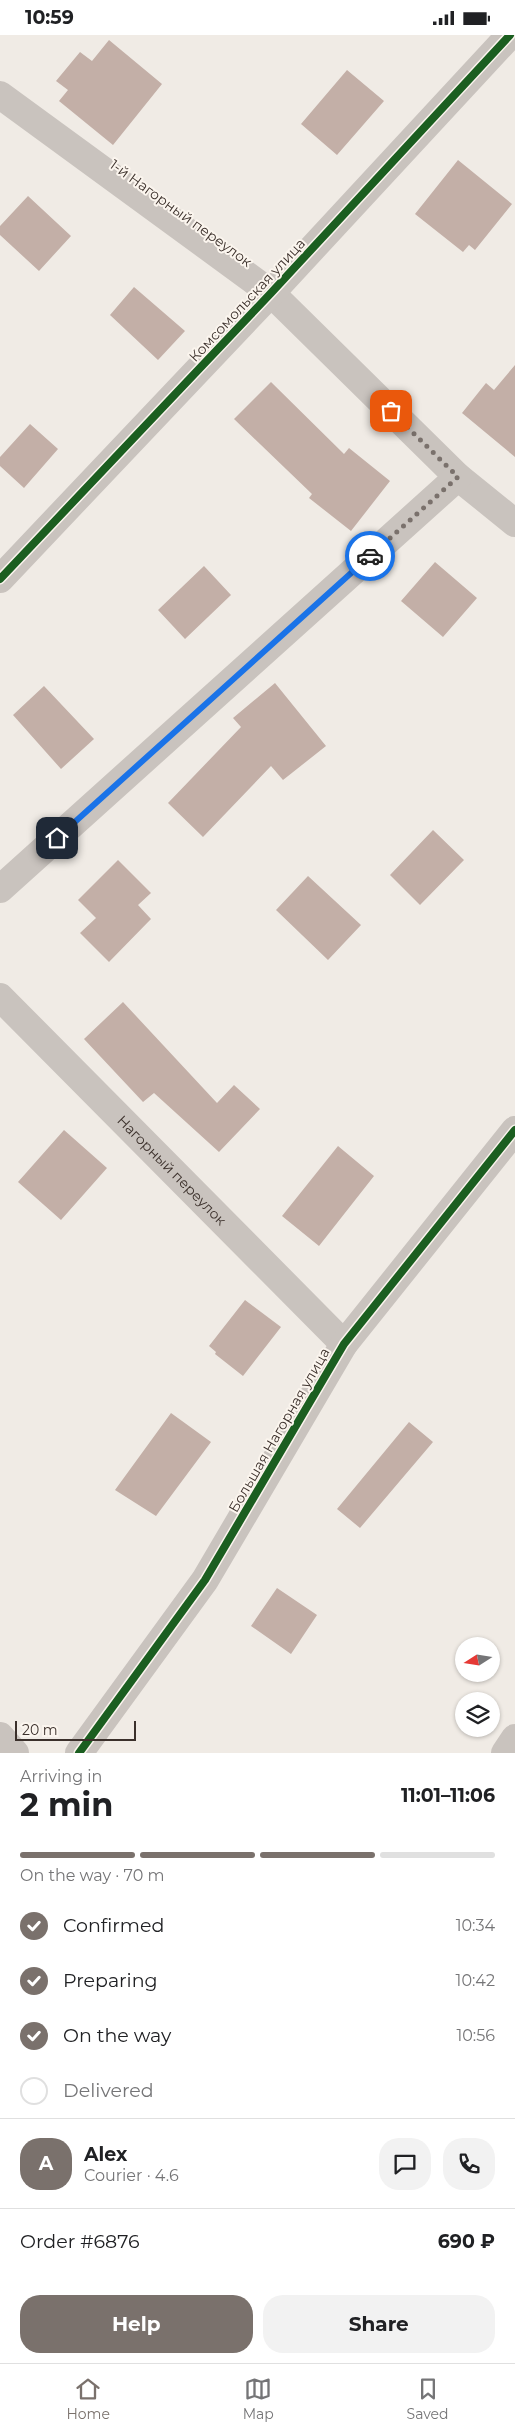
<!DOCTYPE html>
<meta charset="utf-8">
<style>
body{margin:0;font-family:Montserrat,sans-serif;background:#f2f2f2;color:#202124;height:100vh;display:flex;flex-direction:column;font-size:19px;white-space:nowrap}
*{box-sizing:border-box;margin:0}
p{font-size:16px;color:#757577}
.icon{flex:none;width:28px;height:28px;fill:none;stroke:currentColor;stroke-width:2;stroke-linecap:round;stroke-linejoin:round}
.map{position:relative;height:1718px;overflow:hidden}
.panel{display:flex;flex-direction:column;background:#fff;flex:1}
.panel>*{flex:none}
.needle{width:32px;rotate:258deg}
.fabs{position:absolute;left:455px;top:1602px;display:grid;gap:10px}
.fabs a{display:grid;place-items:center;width:45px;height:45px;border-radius:50%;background:#fff;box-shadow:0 1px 4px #0004;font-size:25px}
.scale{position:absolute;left:15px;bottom:12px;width:121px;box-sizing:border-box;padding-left:5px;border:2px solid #3b302b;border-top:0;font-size:14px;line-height:18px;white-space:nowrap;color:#3b302b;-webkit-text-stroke:4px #fbf5ee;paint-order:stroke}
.pin{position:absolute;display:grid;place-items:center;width:42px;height:42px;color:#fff;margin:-21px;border-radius:10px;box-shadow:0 2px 8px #0006}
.courier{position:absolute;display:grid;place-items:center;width:50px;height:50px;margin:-25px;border:4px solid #1a73e8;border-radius:50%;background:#fff;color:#222;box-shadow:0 1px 6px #0007}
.summary em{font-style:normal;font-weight:700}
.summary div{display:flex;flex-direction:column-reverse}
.summary{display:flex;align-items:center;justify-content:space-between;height:85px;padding:0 20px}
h1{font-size:32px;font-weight:700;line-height:38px}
.bar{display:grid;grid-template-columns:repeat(4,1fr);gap:8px 5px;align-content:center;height:60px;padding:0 20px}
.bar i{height:6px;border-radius:4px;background:#e0e0e0}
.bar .on{background:#7a716c}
.bar p{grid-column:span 4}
.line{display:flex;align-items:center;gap:12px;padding:0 20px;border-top:1px solid #e0e0e0}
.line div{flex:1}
.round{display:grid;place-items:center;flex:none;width:52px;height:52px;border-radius:20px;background:#f2f2f2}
ol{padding:0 20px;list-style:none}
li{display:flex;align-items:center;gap:15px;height:55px}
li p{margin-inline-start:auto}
li .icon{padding:5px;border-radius:50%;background:#7a716c;color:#fff;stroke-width:4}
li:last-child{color:#757577}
li i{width:28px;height:28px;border:2px solid #e0e0e0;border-radius:50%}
.action{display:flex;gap:10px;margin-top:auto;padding:10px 20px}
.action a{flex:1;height:58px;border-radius:20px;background:#7a716c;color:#fff;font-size:20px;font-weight:700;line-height:58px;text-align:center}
.action a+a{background:#f2f2f2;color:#202124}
.status{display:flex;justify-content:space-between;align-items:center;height:35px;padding:0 25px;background:#fff;direction:ltr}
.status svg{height:14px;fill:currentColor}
.tabs{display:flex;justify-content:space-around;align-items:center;height:70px;border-top:1px solid #e0e0e0;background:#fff;font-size:14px;color:#757577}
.tabs a{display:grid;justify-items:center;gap:2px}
.tabs .on{color:#7a716c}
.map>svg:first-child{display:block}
.building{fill:#c3afa7}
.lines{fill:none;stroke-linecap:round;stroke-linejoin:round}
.street{stroke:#c9c3be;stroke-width:28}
.cycleway-casing{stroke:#fbf5ee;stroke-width:11}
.cycleway{stroke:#1b5e20;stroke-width:8}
.done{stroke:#7a716c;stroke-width:5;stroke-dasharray:0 9}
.route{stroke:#1a73e8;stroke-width:6}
.labels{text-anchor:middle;stroke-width:4;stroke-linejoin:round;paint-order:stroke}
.street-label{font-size:14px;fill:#3b302b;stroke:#fbf5ee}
</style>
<div class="status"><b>10:59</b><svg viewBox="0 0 49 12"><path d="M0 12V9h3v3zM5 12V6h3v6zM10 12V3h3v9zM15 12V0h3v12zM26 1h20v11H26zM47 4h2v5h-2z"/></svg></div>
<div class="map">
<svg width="515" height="1718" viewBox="0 0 515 1718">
<rect width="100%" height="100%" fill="#f0ebe5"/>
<path class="building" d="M109 5 162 49 113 110 59 66 68 55 56 46 80 17 92 26Z
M347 35 384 66 337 120 301 89Z
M458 125 512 169 475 215 469 210 463 217 415 179Z
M28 161 71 201 39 236 0 200V191Z
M134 252 185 296 158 325 110 280Z
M515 330V422L462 378 486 348 494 355Z
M271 347 344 419 349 413 390 446 351 496 309 463 312 459 234 384Z
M30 389 58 414 24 453 0 431V422Z
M435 527 477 563 443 602 401 566Z
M204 531 231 560 185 604 158 575Z
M275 648 326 711 283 745 271 731 203 802 168 768 241 692 233 683Z
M44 651 94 704 61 734 13 680Z
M433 795 464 825 420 870 390 840Z
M118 825 151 858 138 870 151 884 109 927 80 898 96 883 78 865Z
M308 841 361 890 328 925 276 875Z
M123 967 217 1068 234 1050 260 1074 219 1117 154 1058 143 1067 84 1004Z
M64 1095 107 1133 61 1185 18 1147Z
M338 1111 374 1141 319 1211 282 1181Z
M245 1265 281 1292 243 1341 215 1319 216 1317 209 1311Z
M171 1378 211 1407 156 1481 115 1455Z
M409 1387 433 1407 360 1493 337 1474Z
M277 1553 317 1580 291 1619 251 1591Z"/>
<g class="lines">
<g class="street">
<path d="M0 60 271 258 458 442 515 488"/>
<path d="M0 544 271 258 510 0"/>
<path d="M0 854 458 442"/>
<path id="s1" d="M0 962 344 1309"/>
<path d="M0 1701 15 1718"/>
<path d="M79 1718 205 1545 344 1309 515 1095"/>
<path d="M505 1718 515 1703"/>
</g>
<g class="cycleway-casing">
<path id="cycleway" d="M0 544 271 258 510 0
M79 1718 205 1545 344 1309 515 1095"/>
</g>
<use href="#cycleway" class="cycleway"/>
</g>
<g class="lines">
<path class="done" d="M370 521 458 442 391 376"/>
<path class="route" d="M57 803 370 521"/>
</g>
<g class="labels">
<g class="street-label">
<text transform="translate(181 178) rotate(36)" y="5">1-й Нагорный переулок</text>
<text transform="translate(247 265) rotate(-47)" y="5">Комсомольская улица</text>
<text dy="5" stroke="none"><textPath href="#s1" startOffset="244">Нагорный переулок</textPath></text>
<text transform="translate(279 1395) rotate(-60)" y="5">Большая Нагорная улица</text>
</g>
</g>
</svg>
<div class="fabs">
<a><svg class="needle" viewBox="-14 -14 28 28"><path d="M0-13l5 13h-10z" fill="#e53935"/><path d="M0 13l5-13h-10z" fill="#757577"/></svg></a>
<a><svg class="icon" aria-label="layers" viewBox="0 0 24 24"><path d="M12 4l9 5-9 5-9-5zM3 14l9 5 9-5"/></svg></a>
</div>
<div class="scale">20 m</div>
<div class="pin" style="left:391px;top:376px;background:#ea580c"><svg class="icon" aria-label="bag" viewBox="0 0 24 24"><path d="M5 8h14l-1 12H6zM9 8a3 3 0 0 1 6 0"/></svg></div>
<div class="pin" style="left:57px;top:803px;background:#1f2937"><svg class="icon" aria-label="home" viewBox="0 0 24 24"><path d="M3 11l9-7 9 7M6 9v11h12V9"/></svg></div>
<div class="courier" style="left:370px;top:521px"><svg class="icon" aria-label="car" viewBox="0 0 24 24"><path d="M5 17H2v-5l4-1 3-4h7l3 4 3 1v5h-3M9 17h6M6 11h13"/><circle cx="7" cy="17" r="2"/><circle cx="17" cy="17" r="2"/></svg></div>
</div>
<section class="panel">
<div class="summary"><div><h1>2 min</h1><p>Arriving in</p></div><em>11:01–11:06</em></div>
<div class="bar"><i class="on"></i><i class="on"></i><i class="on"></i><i></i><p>On the way · 70 m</p></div>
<ol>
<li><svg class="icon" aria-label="check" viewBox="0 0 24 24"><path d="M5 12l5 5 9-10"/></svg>Confirmed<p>10:34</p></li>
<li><svg class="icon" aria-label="check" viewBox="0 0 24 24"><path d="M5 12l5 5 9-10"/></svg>Preparing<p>10:42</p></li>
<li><svg class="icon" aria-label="check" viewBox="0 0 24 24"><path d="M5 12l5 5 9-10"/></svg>On the way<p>10:56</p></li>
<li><i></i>Delivered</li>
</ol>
<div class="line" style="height:90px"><b class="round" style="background:#7a716c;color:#fff">A</b><div><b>Alex</b><p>Courier · 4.6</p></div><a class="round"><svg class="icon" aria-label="chat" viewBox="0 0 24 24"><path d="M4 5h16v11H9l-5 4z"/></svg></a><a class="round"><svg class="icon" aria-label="phone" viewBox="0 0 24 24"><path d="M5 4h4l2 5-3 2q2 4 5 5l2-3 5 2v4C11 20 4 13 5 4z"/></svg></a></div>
<div class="line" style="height:65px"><div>Order #6876</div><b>690 ₽</b></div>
<div class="action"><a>Help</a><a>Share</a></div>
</section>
<nav class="tabs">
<a class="on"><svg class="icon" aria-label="home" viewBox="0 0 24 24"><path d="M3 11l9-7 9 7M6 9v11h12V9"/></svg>Home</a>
<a><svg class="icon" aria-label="map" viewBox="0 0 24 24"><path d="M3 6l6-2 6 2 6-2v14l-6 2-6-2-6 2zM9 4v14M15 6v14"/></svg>Map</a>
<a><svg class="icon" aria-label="saved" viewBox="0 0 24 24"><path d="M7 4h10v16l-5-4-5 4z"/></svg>Saved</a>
</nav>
